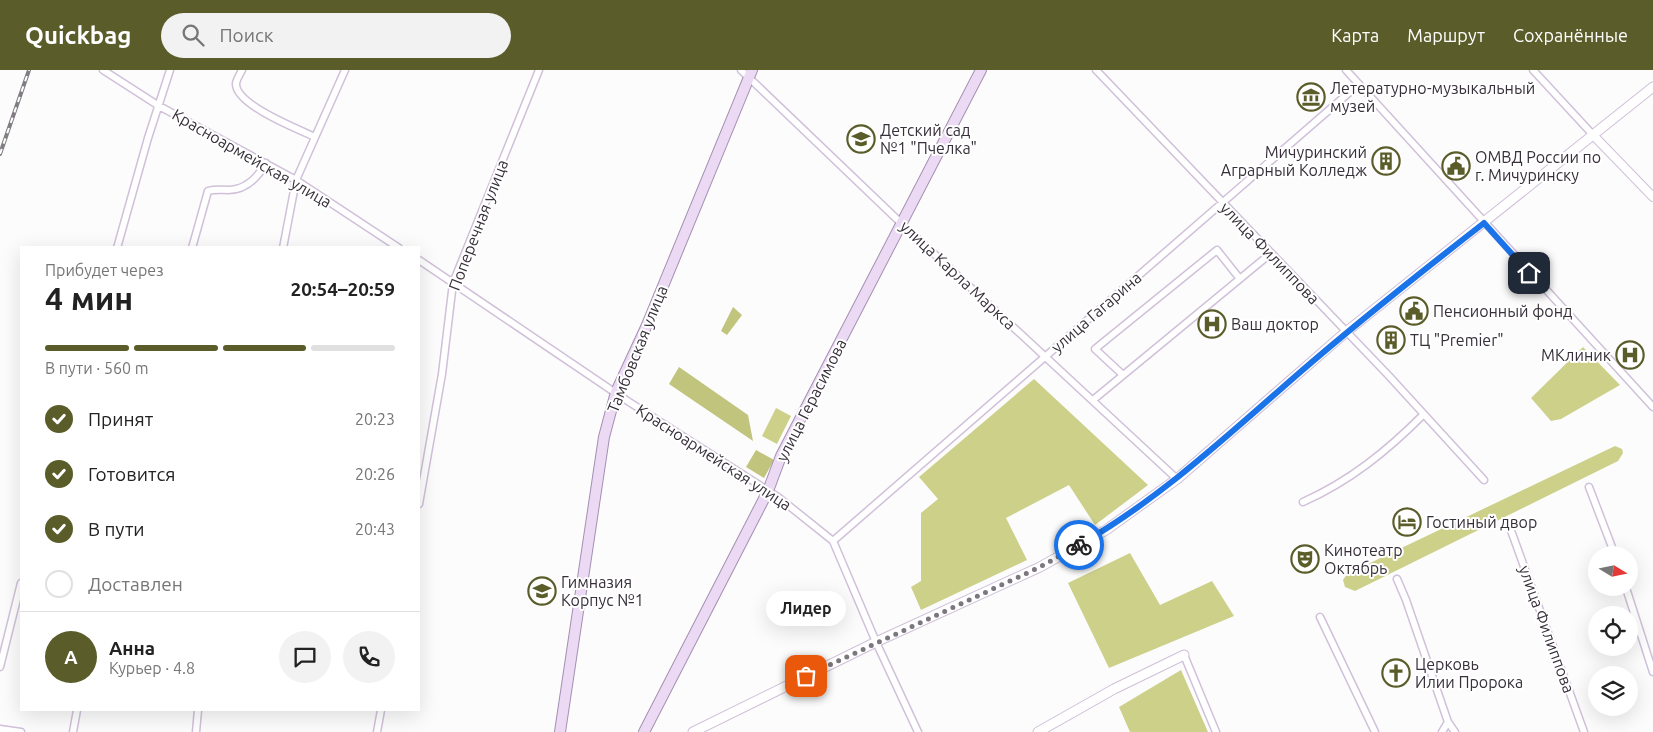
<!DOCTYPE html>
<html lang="ru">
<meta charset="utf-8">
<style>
body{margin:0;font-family:Ubuntu,sans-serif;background:#f2f2f2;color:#222;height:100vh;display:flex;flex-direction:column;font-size:19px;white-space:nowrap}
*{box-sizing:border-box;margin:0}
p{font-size:16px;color:#767676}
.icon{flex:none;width:28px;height:28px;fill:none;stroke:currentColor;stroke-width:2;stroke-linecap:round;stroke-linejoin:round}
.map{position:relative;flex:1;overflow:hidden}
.details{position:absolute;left:20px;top:176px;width:400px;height:465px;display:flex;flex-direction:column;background:#fff;border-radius:0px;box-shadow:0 5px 20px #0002}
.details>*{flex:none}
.needle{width:32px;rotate:100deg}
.buttons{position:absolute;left:1588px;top:476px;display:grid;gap:10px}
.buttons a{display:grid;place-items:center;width:50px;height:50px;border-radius:50%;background:#fff;box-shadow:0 5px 20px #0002;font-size:25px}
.pin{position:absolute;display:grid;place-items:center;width:42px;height:42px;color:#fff;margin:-21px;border-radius:10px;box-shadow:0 2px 8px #0006}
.courier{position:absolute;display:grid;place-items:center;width:50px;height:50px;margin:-25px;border:4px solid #1a73e8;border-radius:50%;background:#fff;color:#222;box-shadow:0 1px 6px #0007}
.bubble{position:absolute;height:35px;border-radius:18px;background:#fff;box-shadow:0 5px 20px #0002;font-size:16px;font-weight:700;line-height:35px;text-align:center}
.headline em{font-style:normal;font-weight:700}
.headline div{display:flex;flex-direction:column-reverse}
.headline{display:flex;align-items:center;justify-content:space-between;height:85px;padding:0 25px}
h1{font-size:32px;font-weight:700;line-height:38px}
.bar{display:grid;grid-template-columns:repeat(4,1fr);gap:8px 5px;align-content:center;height:60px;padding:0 25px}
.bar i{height:6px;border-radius:4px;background:#e0e0e0}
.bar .selected{background:#5a5c29}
.bar p{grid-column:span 4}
.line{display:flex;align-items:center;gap:12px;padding:0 25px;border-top:1px solid #e0e0e0}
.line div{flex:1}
.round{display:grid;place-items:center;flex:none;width:52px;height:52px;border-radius:26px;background:#f2f2f2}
ol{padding:0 25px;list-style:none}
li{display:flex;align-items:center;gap:15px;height:55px}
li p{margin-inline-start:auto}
li .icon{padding:5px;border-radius:50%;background:#5a5c29;color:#fff;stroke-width:4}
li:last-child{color:#767676}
li i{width:28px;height:28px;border:2px solid #e0e0e0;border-radius:50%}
header{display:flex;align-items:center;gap:30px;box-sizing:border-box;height:70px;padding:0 25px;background:#5a5c29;color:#fff}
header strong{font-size:24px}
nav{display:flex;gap:28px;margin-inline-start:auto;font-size:18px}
.search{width:350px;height:45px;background:#f2f2f2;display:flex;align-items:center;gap:12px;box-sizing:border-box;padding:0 18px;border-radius:28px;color:#767676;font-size:19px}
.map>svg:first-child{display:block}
.green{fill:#cdd089}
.forest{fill:#c1c47d}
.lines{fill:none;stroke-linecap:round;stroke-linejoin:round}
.minor-casing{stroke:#d0c0d9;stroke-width:9}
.tertiary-casing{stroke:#d0c0d9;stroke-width:10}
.secondary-casing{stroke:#d0c0d9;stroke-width:11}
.primary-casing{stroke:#a48fb0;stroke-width:12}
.minor{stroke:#fff;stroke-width:6}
.tertiary{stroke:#fff;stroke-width:8}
.secondary{stroke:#fff;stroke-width:9}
.primary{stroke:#ecdaf5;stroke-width:10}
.rail-casing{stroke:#817d83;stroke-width:4}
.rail{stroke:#fff;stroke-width:2;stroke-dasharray:5.5;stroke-linecap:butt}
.done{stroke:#7c777e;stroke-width:5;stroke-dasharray:0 9}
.route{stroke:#1a73e8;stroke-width:6}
.labels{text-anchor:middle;stroke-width:4;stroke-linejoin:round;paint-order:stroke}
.poi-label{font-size:16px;fill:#37303a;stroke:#fff;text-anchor:start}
.street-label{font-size:16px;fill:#37303a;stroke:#fff}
</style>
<header>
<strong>Quickbag</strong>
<div class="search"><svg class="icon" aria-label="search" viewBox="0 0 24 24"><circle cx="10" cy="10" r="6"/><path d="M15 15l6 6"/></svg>Поиск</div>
<nav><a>Карта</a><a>Маршрут</a><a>Сохранённые</a></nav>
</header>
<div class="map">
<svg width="1653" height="662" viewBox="0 0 1653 662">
<rect width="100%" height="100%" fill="#fcfcfc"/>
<path class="green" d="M1583 277 1620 315 1561 349 1551 351 1531 328Z
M1034 309 1148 415 1095 455 1069 415 1006 448 1027 490 921 540 911 517 921 511V443L938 429 919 407Z
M776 338 791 346 777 374 762 366Z
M1615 376 1622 379 1623 383 1618 391 1355 521 1345 517 1343 510 1347 504Z
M1130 483 1160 535 1212 511 1234 546 1109 598 1068 513Z
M1181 600 1208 662H1130L1119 637Z"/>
<path class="forest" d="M733 237 742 245 727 265 721 261Z
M679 297 748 345 753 371 669 314Z
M756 380 774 390 764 408 746 397Z"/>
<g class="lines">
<g class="minor-casing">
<path id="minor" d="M103 0 159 36 296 110 399 178
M242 0C240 4 236 10 236 14 236 35 298 59 315 67
M741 0 902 154 1177 409
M1096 0 1389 306 1484 410
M1346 0 1653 337
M1533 0 1594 66
M117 178 148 68 170 0
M192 178 208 121C216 119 221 120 228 120 246 120 258 107 266 93
M283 178 296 110 345 0
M419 190 626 330 778 427 833 471 876 572 918 662
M1123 305 1095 279 1217 180 1240 209
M1093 330 1270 184
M1589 417 1615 485
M1303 432C1350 411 1387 381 1423 345
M419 434 442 304 453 213 539 0
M1509 455 1584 662
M833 471 1359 14
M1397 509 1406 530 1448 652 1455 662
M1626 518 1653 602
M1320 547 1375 662
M1184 585 1216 662
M0 597 21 513
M0 659 21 662
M73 662 77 640
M196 662 198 640
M377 662 381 640
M1442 662 1448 652"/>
</g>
<g class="tertiary-casing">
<path id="tertiary" d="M1594 66 1653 127"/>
</g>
<g class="secondary-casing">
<path id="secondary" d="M693 662 876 572 1040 497 1106 460 1177 409 1346 262 1653 17
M1038 662 1114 619 1184 585"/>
</g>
<g class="primary-casing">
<path id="primary" d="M560 662 604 367 616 322 647 255 752 0
M644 662 768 421 781 386 981 0"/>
</g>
<use href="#minor" class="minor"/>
<use href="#tertiary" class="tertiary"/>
<use href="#secondary" class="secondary"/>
<use href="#primary" class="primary"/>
<g class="rail-casing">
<path id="rail" d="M0 84 29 0"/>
</g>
<use href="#rail" class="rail"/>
</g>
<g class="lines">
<path class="done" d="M806 606 1040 497 1079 475"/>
<path class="route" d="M1079 475C1160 429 1228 365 1298 304 1358 252 1421 202 1484 153L1529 203"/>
</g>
<defs>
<g id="museum-ring" transform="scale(1.4375)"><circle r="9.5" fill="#fff" stroke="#5a5c29" stroke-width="1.5"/><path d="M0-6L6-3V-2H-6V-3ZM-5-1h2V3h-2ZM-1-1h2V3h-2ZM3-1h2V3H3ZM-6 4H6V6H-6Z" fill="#5a5c29"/></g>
<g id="school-ring" transform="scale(1.4375)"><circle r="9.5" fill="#fff" stroke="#5a5c29" stroke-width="1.5"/><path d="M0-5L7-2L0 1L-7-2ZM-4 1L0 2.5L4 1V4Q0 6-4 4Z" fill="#5a5c29"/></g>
<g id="building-ring" transform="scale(1.4375)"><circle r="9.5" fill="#fff" stroke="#5a5c29" stroke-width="1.5"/><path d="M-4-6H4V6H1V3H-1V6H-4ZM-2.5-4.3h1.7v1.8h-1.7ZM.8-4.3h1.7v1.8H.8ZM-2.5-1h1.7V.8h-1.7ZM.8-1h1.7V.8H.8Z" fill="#5a5c29"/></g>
<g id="civic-ring" transform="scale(1.4375)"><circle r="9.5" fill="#fff" stroke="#5a5c29" stroke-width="1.5"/><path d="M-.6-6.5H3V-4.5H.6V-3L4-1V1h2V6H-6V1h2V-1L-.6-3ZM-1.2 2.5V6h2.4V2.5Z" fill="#5a5c29"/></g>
<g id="hospital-ring" transform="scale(1.4375)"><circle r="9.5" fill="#fff" stroke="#5a5c29" stroke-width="1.5"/><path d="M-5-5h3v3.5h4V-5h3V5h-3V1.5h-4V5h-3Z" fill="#5a5c29"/></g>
<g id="hotel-ring" transform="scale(1.4375)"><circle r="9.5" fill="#fff" stroke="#5a5c29" stroke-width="1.5"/><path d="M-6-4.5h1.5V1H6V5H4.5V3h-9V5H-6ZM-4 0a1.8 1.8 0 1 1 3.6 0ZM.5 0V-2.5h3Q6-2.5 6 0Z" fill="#5a5c29"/></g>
<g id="theatre-ring" transform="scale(1.4375)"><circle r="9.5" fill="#fff" stroke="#5a5c29" stroke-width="1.5"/><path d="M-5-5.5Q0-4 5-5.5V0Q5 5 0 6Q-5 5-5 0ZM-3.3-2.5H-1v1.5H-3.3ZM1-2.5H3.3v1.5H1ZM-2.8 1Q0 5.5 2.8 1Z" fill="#5a5c29"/></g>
<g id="church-ring" transform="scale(1.4375)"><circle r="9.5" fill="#fff" stroke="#5a5c29" stroke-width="1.5"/><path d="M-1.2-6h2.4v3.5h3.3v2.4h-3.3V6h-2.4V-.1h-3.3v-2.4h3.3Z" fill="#5a5c29"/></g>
</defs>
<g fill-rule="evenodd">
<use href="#museum-ring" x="1311" y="27"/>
<use href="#school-ring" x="861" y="69"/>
<use href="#building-ring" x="1386" y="91"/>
<use href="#civic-ring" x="1456" y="96"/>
<use href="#civic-ring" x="1414" y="241"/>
<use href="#hospital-ring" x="1212" y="254"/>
<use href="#building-ring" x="1391" y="270"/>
<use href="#hospital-ring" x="1630" y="285"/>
<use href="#hotel-ring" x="1407" y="452"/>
<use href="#theatre-ring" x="1305" y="489"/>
<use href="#school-ring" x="542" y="521"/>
<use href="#church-ring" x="1396" y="603"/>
</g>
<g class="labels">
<g class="poi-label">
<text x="1330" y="24">Летературно-музыкальный<tspan x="1330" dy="18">музей</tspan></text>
<text x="880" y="66">Детский сад<tspan x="880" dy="18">№1 "Пчелка"</tspan></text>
<text x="1367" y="88" text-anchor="end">Мичуринский<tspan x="1367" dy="18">Аграрный Колледж</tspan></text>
<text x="1475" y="93">ОМВД России по<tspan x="1475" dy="18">г. Мичуринску</tspan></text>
<text x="1433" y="247">Пенсионный фонд</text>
<text x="1231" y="260">Ваш доктор</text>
<text x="1410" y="276">ТЦ "Premier"</text>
<text x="1611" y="291" text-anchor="end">МКлиник</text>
<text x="1426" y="458">Гостиный двор</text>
<text x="1324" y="486">Кинотеатр<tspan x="1324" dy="18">Октябрь</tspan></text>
<text x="561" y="518">Гимназия<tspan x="561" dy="18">Корпус №1</tspan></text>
<text x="1415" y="600">Церковь<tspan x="1415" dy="18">Илии Пророка</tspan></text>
</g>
<g class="street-label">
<text transform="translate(252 88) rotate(30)" y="6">Красноармейская улица</text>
<text transform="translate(478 155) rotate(-69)" y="6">Поперечная улица</text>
<text transform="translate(1270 183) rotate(46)" y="6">улица Филиппова</text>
<text transform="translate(958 205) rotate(43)" y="6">улица Карла Маркса</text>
<text transform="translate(1096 242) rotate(-41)" y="6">улица Гагарина</text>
<text transform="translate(637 279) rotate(-68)" y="6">Тамбовская улица</text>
<text transform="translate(811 330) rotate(-63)" y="6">улица Герасимова</text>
<text transform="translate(714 387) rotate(33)" y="6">Красноармейская улица</text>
<text transform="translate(1547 559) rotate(70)" y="6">улица Филиппова</text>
</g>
</g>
</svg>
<div class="buttons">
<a><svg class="needle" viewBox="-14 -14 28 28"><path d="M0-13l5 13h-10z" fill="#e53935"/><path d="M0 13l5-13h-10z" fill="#767676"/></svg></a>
<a><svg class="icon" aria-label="locate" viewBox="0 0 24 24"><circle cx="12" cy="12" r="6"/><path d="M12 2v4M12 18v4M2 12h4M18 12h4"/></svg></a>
<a><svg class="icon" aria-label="layers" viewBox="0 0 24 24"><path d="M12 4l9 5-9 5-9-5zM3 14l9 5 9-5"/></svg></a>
</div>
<div class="pin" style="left:806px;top:606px;background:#ea580c"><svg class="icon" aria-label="bag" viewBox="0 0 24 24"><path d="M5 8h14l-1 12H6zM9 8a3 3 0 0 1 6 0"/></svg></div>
<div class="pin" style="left:1529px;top:203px;background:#1f2937"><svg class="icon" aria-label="home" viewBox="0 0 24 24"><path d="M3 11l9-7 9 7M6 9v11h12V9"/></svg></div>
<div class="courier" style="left:1079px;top:475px"><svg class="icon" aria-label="bike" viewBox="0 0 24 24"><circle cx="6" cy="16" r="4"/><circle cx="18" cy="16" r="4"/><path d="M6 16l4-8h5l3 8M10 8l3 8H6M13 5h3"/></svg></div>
<div class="bubble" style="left:766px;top:521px;width:80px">Лидер</div>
<section class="details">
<div class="headline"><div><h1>4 мин</h1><p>Прибудет через</p></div><em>20:54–20:59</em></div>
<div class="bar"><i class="selected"></i><i class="selected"></i><i class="selected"></i><i></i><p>В пути · 560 m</p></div>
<ol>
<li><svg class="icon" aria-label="check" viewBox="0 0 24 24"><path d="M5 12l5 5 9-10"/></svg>Принят<p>20:23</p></li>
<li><svg class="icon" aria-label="check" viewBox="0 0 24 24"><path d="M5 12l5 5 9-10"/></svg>Готовится<p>20:26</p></li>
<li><svg class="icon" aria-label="check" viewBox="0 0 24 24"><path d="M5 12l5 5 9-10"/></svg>В пути<p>20:43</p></li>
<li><i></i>Доставлен</li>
</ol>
<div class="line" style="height:90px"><b class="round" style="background:#5a5c29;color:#fff">А</b><div><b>Анна</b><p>Курьер · 4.8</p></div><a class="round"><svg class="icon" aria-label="chat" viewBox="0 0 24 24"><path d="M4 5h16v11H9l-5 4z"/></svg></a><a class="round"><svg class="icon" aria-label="phone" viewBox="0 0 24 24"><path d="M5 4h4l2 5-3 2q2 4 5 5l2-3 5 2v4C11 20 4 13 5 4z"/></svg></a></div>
</section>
</div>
